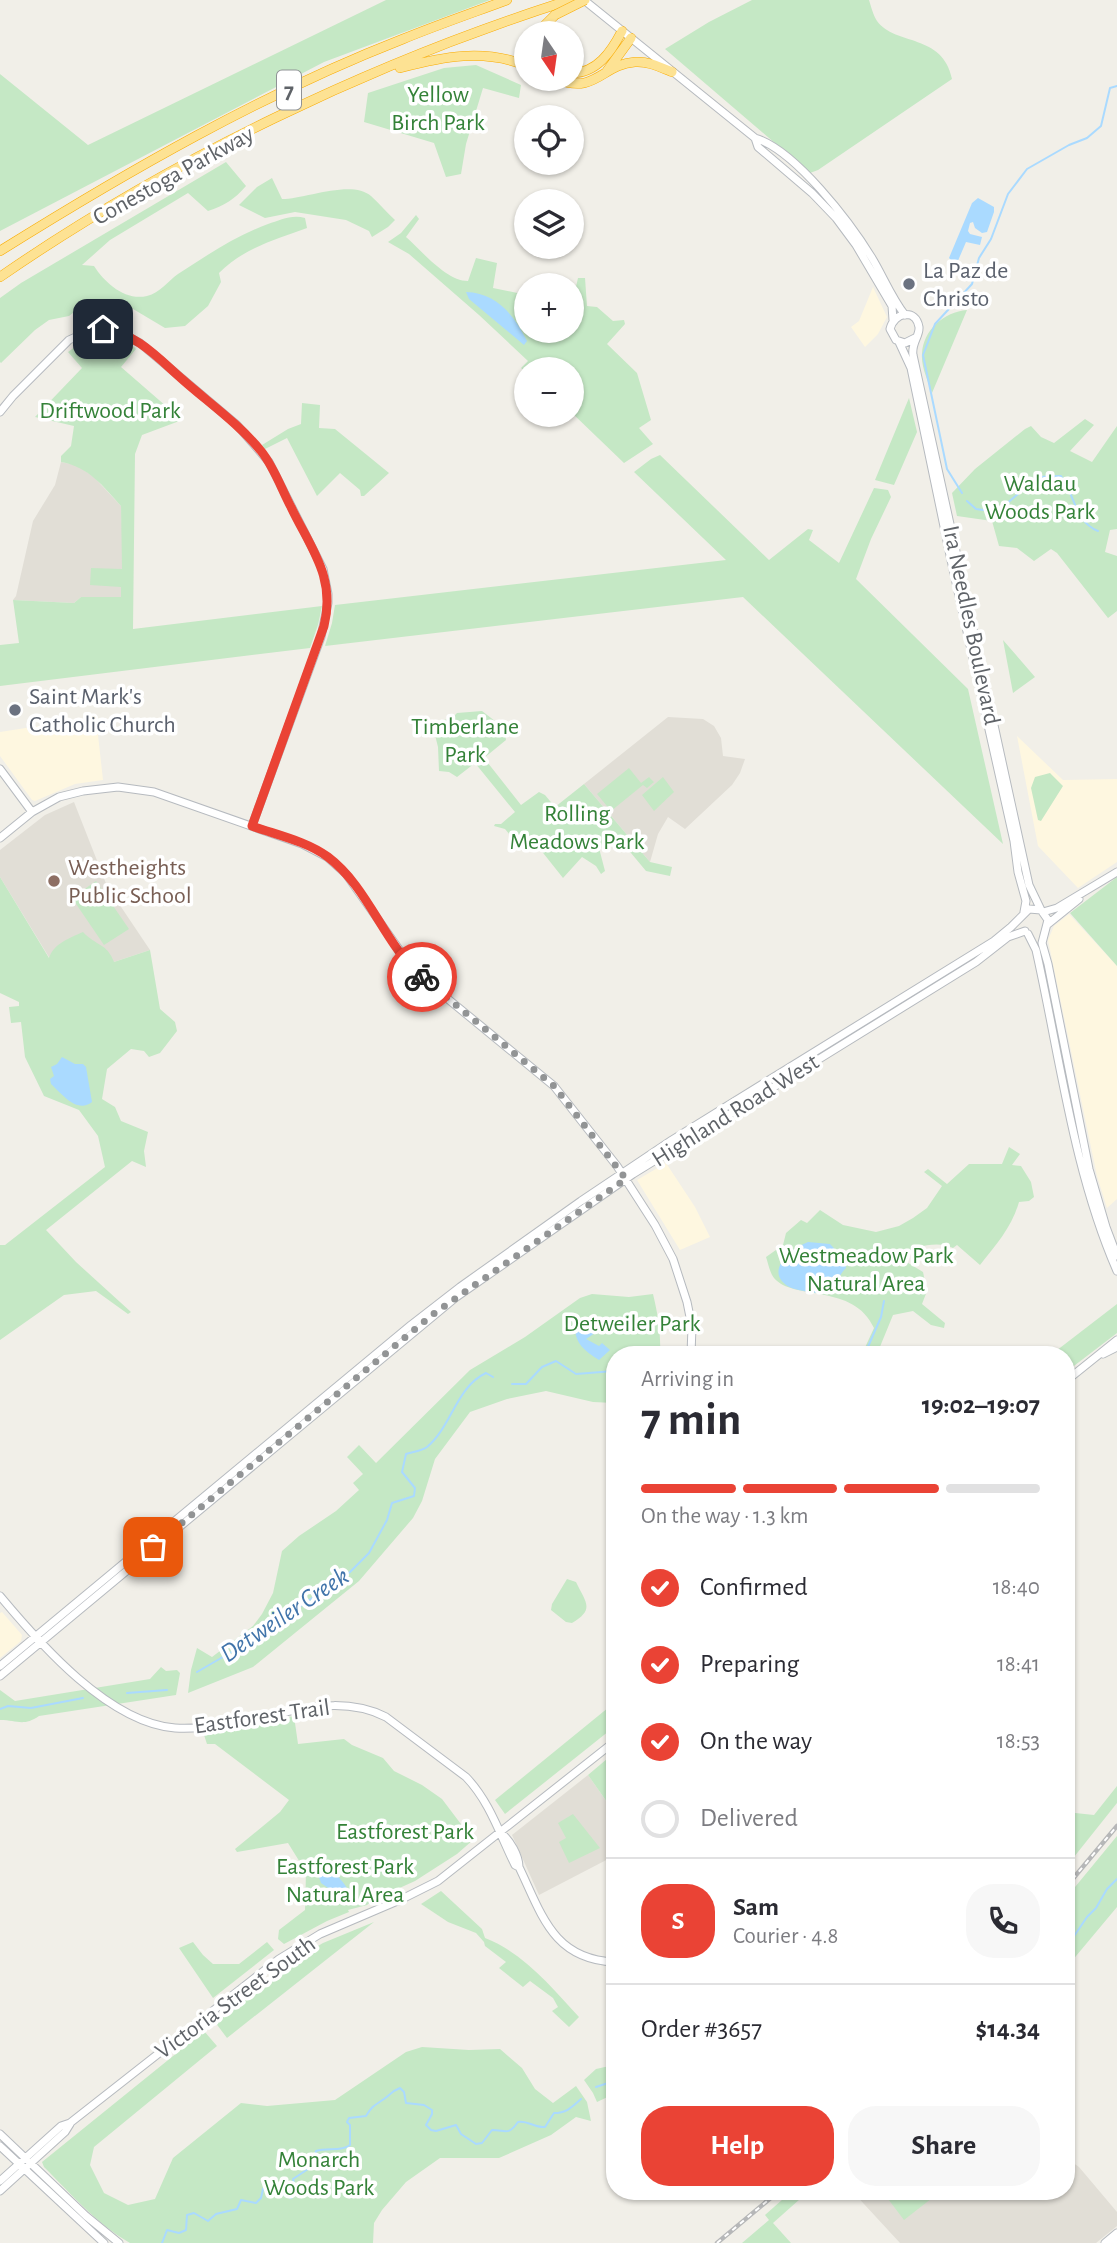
<!DOCTYPE html>
<meta charset="utf-8">
<style>
body{margin:0;font-family:"Alegreya Sans",sans-serif;background:#f7f7f7;color:#2b2b33;height:100vh;display:flex;flex-direction:column;font-size:26px;white-space:nowrap}
*{box-sizing:border-box;margin:0}
p{font-size:23px;color:#7c7c81}
.icon{flex:none;width:38px;height:38px;fill:none;stroke:currentColor;stroke-width:2;stroke-linecap:round;stroke-linejoin:round}
.map{position:relative;flex:1;overflow:hidden}
.details{position:absolute;left:606px;top:1346px;width:469px;height:854px;display:flex;flex-direction:column;background:#fff;border-radius:28px;box-shadow:0 2px 5px #0004}
.details>*{flex:none}
.needle{width:46px;rotate:167deg}
.buttons{position:absolute;left:514px;top:21px;display:grid;gap:14px}
.buttons a{display:grid;place-items:center;width:70px;height:70px;border-radius:50%;background:#fff;box-shadow:0 2px 5px #0004;font-size:35px}
.pin{position:absolute;display:grid;place-items:center;width:60px;height:60px;color:#fff;margin:-30px;border-radius:14px;box-shadow:0 4px 10px #0006}
.courier{position:absolute;display:grid;place-items:center;width:70px;height:70px;margin:-35px;border:5px solid #ea4335;border-radius:50%;background:#fff;color:#222;box-shadow:0 2px 9px #0007}
.headline em{font-style:normal;font-weight:700}
.headline div{display:flex;flex-direction:column-reverse}
.headline{display:flex;align-items:center;justify-content:space-between;height:119px;padding:0 35px}
h1{font-size:46px;font-weight:700;line-height:52px}
.bar{display:grid;grid-template-columns:repeat(4,1fr);gap:10px 7px;align-content:center;height:84px;padding:0 35px}
.bar i{height:9px;border-radius:5px;background:#e1e1e2}
.bar .selected{background:#ea4335}
.bar p{grid-column:span 4}
.line{display:flex;align-items:center;gap:18px;padding:0 35px;border-top:2px solid #e1e1e2}
.line div{flex:1}
.round{display:grid;place-items:center;flex:none;width:74px;height:74px;border-radius:28px;background:#f7f7f7}
ol{padding:0 35px;list-style:none}
li{display:flex;align-items:center;gap:21px;height:77px}
li p{margin-inline-start:auto}
li .icon{padding:7px;border-radius:50%;background:#ea4335;color:#fff;stroke-width:4}
li:last-child{color:#7c7c81}
li i{width:38px;height:38px;border:4px solid #e1e1e2;border-radius:50%}
.cta{display:flex;gap:14px;margin-top:auto;padding:14px 35px}
.cta a{flex:1;height:80px;border-radius:28px;background:#ea4335;color:#fff;font-size:28px;font-weight:700;line-height:80px;text-align:center}
.cta a+a{background:#f7f7f7;color:#2b2b33}
.map>svg:first-child{display:block}
.commercial{fill:#fef7e0}
.education{fill:#e1ded6}
.green{fill:#c5e8c5}
.water{fill:#aadaff}
.lines{fill:none;stroke-linecap:round;stroke-linejoin:round}
.stream{stroke:#aadaff;stroke-width:2}
.secondary-casing{stroke:#b6babf;stroke-width:9}
.highway-casing{stroke:#f9ab00;stroke-width:10}
.secondary{stroke:#fff;stroke-width:7}
.highway{stroke:#fde293;stroke-width:9}
.rail-casing{stroke:#b6b7b8;stroke-width:4.5}
.rail{stroke:#fff;stroke-width:2;stroke-dasharray:5;stroke-linecap:butt}
.highway-bridge-casing{stroke:#f9ab00;stroke-width:10;stroke-linecap:butt}
.highway-bridge{stroke:#fde293;stroke-width:9}
.done{stroke:#929495;stroke-width:7;stroke-dasharray:0 12.6}
.route{stroke:#ea4335;stroke-width:9}
.worship-dot{fill:#6b7280;stroke:#fff;stroke-width:2.5}
.education-dot{fill:#8d6e63;stroke:#fff;stroke-width:2.5}
.labels{text-anchor:middle;stroke-width:7;stroke-linejoin:round;paint-order:stroke}
.shield{fill:#fff;stroke:#8f9295;stroke-width:2}
.shield-label{font-size:23px;font-weight:bold;fill:#5f6368}
.park-label{font-size:24px;fill:#348238;stroke:#fff}
.street-label{font-size:24px;fill:#5f6368;stroke:#fff}
.worship-label{font-size:24px;fill:#5b616d;stroke:#fff;text-anchor:start}
.education-label{font-size:24px;fill:#785e54;stroke:#fff;text-anchor:start}
.water-label{font-size:26px;font-style:italic;fill:#4174aa;stroke:#fff}
</style>
<div class="map">
<svg width="1117" height="2243" viewBox="0 0 1117 2243">
<rect width="100%" height="100%" fill="#f1efe8"/>
<path class="commercial" d="M873 287 887 317 878 334 865 347 851 327 859 321Z
M96 717 103 780 75 784 35 801 32 800 0 756V732Z
M1017 736 1063 780 1117 779V862L1078 888 1038 846Z
M1069 914 1117 966V1199L1107 1208 1097 1176 1048 940 1054 926Z
M666 1163 695 1207 710 1237 680 1250 637 1180Z
M2 1612 22 1635 21 1641 0 1658V1613Z"/>
<path class="education" d="M61 462 76 465 93 476 121 506 123 543 121 597H81L74 603 13 600 16 596 33 521 55 485Z
M668 717 703 719 714 726 721 738 723 756 745 759 740 773 732 785 685 829 668 817 658 834 650 862 584 784Z
M74 802 107 886 150 950 114 962 55 967 0 877V850L45 815Z
M588 1775 614 1812V1856L539 1895 512 1835Z
M1066 2158 1079 2167 1117 2212V2226L1096 2243H900L852 2191H1066Z"/>
<path class="green" d="M386 0H490L324 62 0 231V74L88 145Z
M752 0H869C871 6 873 15 877 21 895 46 943 33 952 79L818 170 810 173 665 49 709 22Z
M476 65 521 85 519 98 483 88 466 144 461 174 446 177 434 143 364 122 368 93 444 68Z
M226 162 246 186C235 199 224 206 208 211L188 193 110 240 82 265 94 266C105 283 125 301 147 296 160 293 168 281 178 274 207 255 236 236 268 224 280 220 292 214 305 218L307 228C274 240 244 248 219 273L221 282 208 306 185 326 165 328 123 303 84 304 69 316 49 320 35 330 1 363 0 362V298L21 283Z
M272 178 282 199C305 199 352 179 371 196 379 203 387 213 395 220L388 227 372 237 369 231 346 220 295 212 265 218 239 205 257 187Z
M416 215 419 219 406 237C422 251 446 281 468 281L476 258 497 263 493 288 527 295V331H572V304L578 278H585L587 306 597 307 613 321 624 320 625 324 607 344 637 373 651 420 639 428 653 444 624 463 572 413V369H527V373L521 368 528 361 479 315 409 254 388 242 401 233Z
M967 310 932 393C928 381 921 367 922 354 923 330 944 312 967 310Z
M106 336 130 343 136 349 121 367 182 420 142 435 135 454 133 629 322 606 318 625 310 648 0 686V645L19 643 13 600 74 603 81 597H121V587L90 585 91 568 122 569 121 506C103 486 89 467 61 462V456L71 446 74 426 35 417 82 368 68 352 86 339Z
M909 398 917 432 894 485 875 480Z
M302 403 320 405 319 428 335 429 389 473 364 496H361L360 490 340 473 317 496 287 438 265 449 262 445 288 429 301 424Z
M1085 419 1094 425 1070 451 1092 462 1117 426V529L1110 530 1105 552 1117 556V611L1108 618 1057 553 1051 549 1034 561 1017 548 999 546 992 521 957 516 952 493 975 469 1025 429 1031 426 1041 437 1054 443Z
M660 455 769 560 808 529 813 530 809 540 839 563 874 488 888 490 891 497 871 539 856 579 968 689 1003 844 743 597 325 646 332 623 335 605 726 560 634 472 651 459Z
M1003 640 1035 677 1013 693Z
M482 711 504 728 506 740 484 758 521 805 539 792 545 795 555 807 584 784 650 862 672 867 670 876 646 871 631 853 616 845 599 848 605 871 601 874 596 866 582 857 563 878 536 844 515 841 505 829 494 826 495 824H501L515 812 475 763 457 777 449 772 439 771 438 747 432 723 452 718 457 713Z
M629 768 641 783 649 777 654 782 647 788 643 785 611 811 597 794Z
M1050 773 1063 786 1041 821 1038 820 1031 788 1035 777Z
M663 777 674 792 654 811 642 795Z
M0 877 49 958C54 943 70 938 83 932 96 946 107 943 114 962L150 950 160 1009 175 1022 177 1031 160 1053 149 1057 144 1051 131 1049 107 1069 102 1099 115 1107 121 1121 148 1132 144 1151 146 1167 132 1161 46 1230 76 1262 131 1312 128 1314 96 1291 64 1295 0 1340V1245H5L105 1167 98 1136 79 1110 44 1096 25 1057 21 1022 11 1023 9 1007 19 1006V1002L0 993Z
M1117 877V966L1070 913Z
M96 881 129 929 104 945 72 898Z
M1009 1147 1020 1154 1012 1165 1021 1166 1031 1182 1034 1197 1029 1201 1019 1202C1012 1227 996 1245 980 1265L957 1245 953 1248C940 1241 913 1245 904 1257L905 1261 923 1272 927 1291 922 1304 945 1323 944 1328 931 1325 913 1311 893 1315 877 1354H862L874 1328C854 1283 793 1301 774 1278 770 1273 768 1263 766 1257L783 1245 786 1233 801 1220 807 1223 820 1210 843 1225 876 1232 899 1226 913 1218 927 1208 942 1186 924 1172 928 1169 947 1184 969 1164H1002Z
M592 1294 629 1297 653 1294C658 1315 661 1333 660 1354H614V1403L593 1402 546 1391 507 1399 470 1412 435 1459 422 1501 413 1518 359 1581 253 1667 188 1693 191 1670 197 1648 212 1657 253 1626 262 1614 273 1593 282 1551 299 1536 336 1511 359 1490 353 1483 363 1474 347 1457 359 1445 376 1463 470 1370 525 1337 580 1298Z
M1117 1304V1333L1066 1372V1354H1052Z
M567 1579 576 1582C586 1603 595 1609 572 1623L566 1622 551 1610 552 1604Z
M161 1667 166 1671 177 1670 180 1673 176 1695 39 1716C23 1727 17 1720 0 1720V1690L15 1701 150 1679Z
M614 1703V1727L505 1814 495 1800Z
M294 1716 298 1744 344 1739 352 1745 383 1758 394 1771 422 1785 442 1799 473 1840 457 1854 415 1881 373 1900 367 1905 348 1910 349 1912 327 1921 284 1944 278 1939 279 1930 305 1910 306 1872 288 1843 237 1852 235 1849 280 1812 289 1800 215 1744H207L203 1732Z
M614 1753V1812L588 1775Z
M1117 1786V1803L1066 1867V1812L1094 1815Z
M573 1814 600 1848 569 1863 559 1842 566 1838 558 1823Z
M1117 1836V1907L1066 1968V1898Z
M441 1891 482 1929 485 1938C524 1953 552 1988 579 2017L569 2027 552 2011 558 2007 553 1998 530 1981 523 1987 499 1968 506 1962 485 1946 484 1942 476 1933 448 1922 421 1904Z
M374 1922 227 2038 215 2022 301 1956 323 1943Z
M193 1942 203 1955 213 1964H239L267 1942 274 1950 213 1998 179 1948Z
M204 2031 217 2046 94 2147 90 2165 104 2193 128 2205 155 2199 173 2158 241 2103 267 2106 335 2100 406 2052 422 2047 469 2050 500 2049 522 2068 535 2089 553 2103 576 2086 587 2102 591 2121 576 2117 551 2135 499 2158H440L406 2182 382 2210 374 2223 373 2243H130C97 2224 71 2194 44 2167L42 2162Z
M614 2065V2094L597 2102 593 2093 584 2080 596 2069Z
M792 2191H809L773 2223 791 2243H742L769 2220 765 2215Z
M882 2191H933L936 2195 904 2220Z"/>
<path class="water" d="M978 198 994 207V212L987 232 982 233 975 228 973 222 970 223 968 231 970 234 982 237 980 245 966 242 957 263H954L949 258 972 203Z
M466 292C497 293 514 315 527 341L524 345 469 299Z
M62 1057 75 1064H83L86 1067 92 1102C77 1114 62 1094 51 1084L50 1079 54 1076 51 1067 57 1064Z
M808 1242 830 1244 845 1260 846 1268C841 1272 835 1286 829 1294 818 1293 793 1291 786 1285 765 1269 793 1248 808 1242Z
M582 1321 595 1333 586 1339 599 1346 602 1343 610 1350 599 1360C585 1351 575 1344 575 1327Z
M321 1868C337 1868 346 1888 355 1899L352 1905 321 1883 318 1874Z"/>
<g class="lines">
<path class="stream" d="M962 493 947 469 923 355 935 324 972 284 979 258 991 239 1008 194 1027 169 1069 145 1087 138 1101 126 1110 88 1117 86
M967 501 976 509 991 511 1005 505 1038 477 1061 476C1075 495 1075 522 1098 531
M868 1354 867 1349 881 1317 884 1301
M512 1384H526L542 1367 556 1361 576 1374 614 1371
M197 1672 247 1643 350 1572 369 1553 387 1520 392 1503 414 1496 415 1488 402 1472 406 1454C412 1452 422 1451 427 1447 452 1426 456 1387 486 1373L493 1377
M127 1693 167 1690
M0 1709 8 1706 31 1708 83 1698
M1066 1948 1087 1917 1096 1908 1107 1889 1117 1879
M596 2087 614 2081
M162 2243 167 2230 179 2233 186 2230 187 2215 194 2213 208 2221 216 2214 237 2209 241 2200 256 2203 261 2198 263 2189 267 2187 291 2198 296 2193 293 2179 311 2167 316 2151C327 2147 341 2152 350 2145V2125L347 2122 349 2118 366 2116C373 2105 374 2106 384 2099 391 2094 392 2091 400 2088L404 2092 406 2103 424 2105 432 2110V2114L426 2125 431 2130 436 2131 456 2125 461 2134 476 2144 482 2143 492 2130C506 2130 508 2136 518 2122 527 2120 535 2128 545 2127L554 2113C567 2113 572 2107 581 2099"/>
<g class="secondary-casing">
<path id="secondary" d="M584 0 755 138C795 150 850 222 872 258 883 276 891 297 905 315
M755 138 758 147 812 193 836 218 856 245 892 306 893 320
M915 338 905 343 896 340 890 329C894 312 916 308 919 327 920 336 911 343 913 355L1029 885 1041 910
M899 342 911 368 951 560 1014 841 1018 872 1026 901 1024 912
M0 412 13 396 69 340 89 331 103 329 115 330 140 343 237 425 269 462 323 569 328 594V603L321 637 252 826
M0 769 32 812
M0 838 32 812 59 797 83 791 118 787 154 792 302 844 327 857 346 874 415 972 554 1086 617 1166 655 1225 673 1259 687 1302 692 1327 691 1354
M1043 912 1057 908 1117 872
M1048 924 1079 899
M1028 934 1036 950C1060 1057 1073 1170 1117 1271
M1103 1354 1117 1347
M1066 1381 1117 1340
M0 1596C40 1644 109 1723 175 1728 210 1730 248 1720 281 1713 316 1705 352 1700 386 1717L466 1777C490 1802 500 1835 515 1865L519 1867C542 1915 553 1959 614 1962
M0 1666 411 1325 460 1287 581 1201 672 1140 994 941 1011 927 1029 909 1041 910 1048 920 1042 943 1048 964 1089 1169 1106 1227 1117 1256
M0 1676 455 1298 633 1174 976 962 1008 937 1025 931
M501 1833C510 1840 519 1856 519 1867
M0 2134 86 2216 119 2243
M0 2146 104 2243
M0 2181 61 2126 70 2123 279 1959 320 1934 402 1899 438 1881 614 1742
M0 2191 65 2132 70 2124
M1105 2243 1117 2233
M1114 2243 1117 2241"/>
</g>
<g class="highway-casing">
<path id="highway" d="M543 33 545 25 555 15
M400 68C442 57 484 48 527 66
M607 71 631 38
M572 73C597 73 611 52 622 31
M557 79C596 95 602 64 635 62 648 61 660 67 672 72
M0 251C128 171 262 94 403 39 437 25 472 13 507 0
M0 277C169 160 374 62 570 0"/>
</g>
<use href="#secondary" class="secondary"/>
<use href="#highway" class="highway"/>
<g class="rail-casing">
<path id="rail" d="M1066 1887 1117 1826
M717 2243 779 2191"/>
</g>
<use href="#rail" class="rail"/>
<g class="highway-bridge-casing">
<path id="highway-bridge" d="M555 15 585 0"/>
</g>
<use href="#highway-bridge" class="highway-bridge"/>
</g>
<g class="lines">
<path class="done" d="M153 1547 432 1315 626 1179 554 1086 422 977"/>
<path class="route" d="M103 329C136 333 158 358 182 379 209 403 238 423 261 451 274 467 281 488 291 507 311 549 336 577 324 626L252 826C277 835 306 841 328 857 369 888 384 944 422 977"/>
</g>
<g class="worship-dot">
<circle cx="909" cy="284" r="7"/>
<circle cx="15" cy="710" r="7"/>
</g>
<circle class="education-dot" cx="54" cy="881" r="7"/>
<g class="labels">
<rect class="shield" x="277" y="70.5" width="24" height="39" rx="5"/>
<g class="shield-label">
<text x="289" y="98">7</text>
</g>
<g class="park-label">
<text x="438" y="102">Yellow<tspan x="438" dy="28">Birch Park</tspan></text>
<text x="110" y="418">Driftwood Park</text>
<text x="1040" y="491">Waldau<tspan x="1040" dy="28">Woods Park</tspan></text>
<text x="465" y="734">Timberlane<tspan x="465" dy="28">Park</tspan></text>
<text x="577" y="821">Rolling<tspan x="577" dy="28">Meadows Park</tspan></text>
<text x="866" y="1263">Westmeadow Park<tspan x="866" dy="28">Natural Area</tspan></text>
<text x="632" y="1331">Detweiler Park</text>
<text x="405" y="1839">Eastforest Park</text>
<text x="345" y="1874">Eastforest Park<tspan x="345" dy="28">Natural Area</tspan></text>
<text x="319" y="2167">Monarch<tspan x="319" dy="28">Woods Park</tspan></text>
</g>
<g class="street-label">
<text transform="translate(173 175) rotate(-29)" y="8">Conestoga Parkway</text>
<text transform="translate(972 625) rotate(78)" y="8">Ira Needles Boulevard</text>
<text transform="translate(735 1110) rotate(-32)" y="8">Highland Road West</text>
<text transform="translate(262 1716) rotate(-8)" y="8">Eastforest Trail</text>
<text transform="translate(235 1997) rotate(-36)" y="8">Victoria Street South</text>
</g>
<g class="worship-label">
<text x="923" y="278">La Paz de<tspan x="923" dy="28">Christo</tspan></text>
<text x="29" y="704">Saint Mark's<tspan x="29" dy="28">Catholic Church</tspan></text>
</g>
<g class="education-label">
<text x="68" y="875">Westheights<tspan x="68" dy="28">Public School</tspan></text>
</g>
<g class="water-label">
<text transform="translate(284 1614) rotate(-34)" y="9">Detweiler Creek</text>
</g>
</g>
</svg>
<div class="buttons">
<a><svg class="needle" viewBox="-14 -14 28 28"><path d="M0-13l5 13h-10z" fill="#e53935"/><path d="M0 13l5-13h-10z" fill="#7c7c81"/></svg></a>
<a><svg class="icon" aria-label="locate" viewBox="0 0 24 24"><circle cx="12" cy="12" r="6"/><path d="M12 2v4M12 18v4M2 12h4M18 12h4"/></svg></a>
<a><svg class="icon" aria-label="layers" viewBox="0 0 24 24"><path d="M12 4l9 5-9 5-9-5zM3 14l9 5 9-5"/></svg></a>
<a>+</a>
<a>−</a>
</div>
<div class="pin" style="left:153px;top:1547px;background:#ea580c"><svg class="icon" aria-label="bag" viewBox="0 0 24 24"><path d="M5 8h14l-1 12H6zM9 8a3 3 0 0 1 6 0"/></svg></div>
<div class="pin" style="left:103px;top:329px;background:#1f2937"><svg class="icon" aria-label="home" viewBox="0 0 24 24"><path d="M3 11l9-7 9 7M6 9v11h12V9"/></svg></div>
<div class="courier" style="left:422px;top:977px"><svg class="icon" aria-label="bike" viewBox="0 0 24 24"><circle cx="6" cy="16" r="4"/><circle cx="18" cy="16" r="4"/><path d="M6 16l4-8h5l3 8M10 8l3 8H6M13 5h3"/></svg></div>
<section class="details">
<div class="headline"><div><h1>7 min</h1><p>Arriving in</p></div><em>19:02–19:07</em></div>
<div class="bar"><i class="selected"></i><i class="selected"></i><i class="selected"></i><i></i><p>On the way · 1.3 km</p></div>
<ol>
<li><svg class="icon" aria-label="check" viewBox="0 0 24 24"><path d="M5 12l5 5 9-10"/></svg>Confirmed<p>18:40</p></li>
<li><svg class="icon" aria-label="check" viewBox="0 0 24 24"><path d="M5 12l5 5 9-10"/></svg>Preparing<p>18:41</p></li>
<li><svg class="icon" aria-label="check" viewBox="0 0 24 24"><path d="M5 12l5 5 9-10"/></svg>On the way<p>18:53</p></li>
<li><i></i>Delivered</li>
</ol>
<div class="line" style="height:126px"><b class="round" style="background:#ea4335;color:#fff">S</b><div><b>Sam</b><p>Courier · 4.8</p></div><a class="round"><svg class="icon" aria-label="phone" viewBox="0 0 24 24"><path d="M5 4h4l2 5-3 2q2 4 5 5l2-3 5 2v4C11 20 4 13 5 4z"/></svg></a></div>
<div class="line" style="height:91px"><div>Order #3657</div><b>$14.34</b></div>
<div class="cta"><a>Help</a><a>Share</a></div>
</section>
</div>
